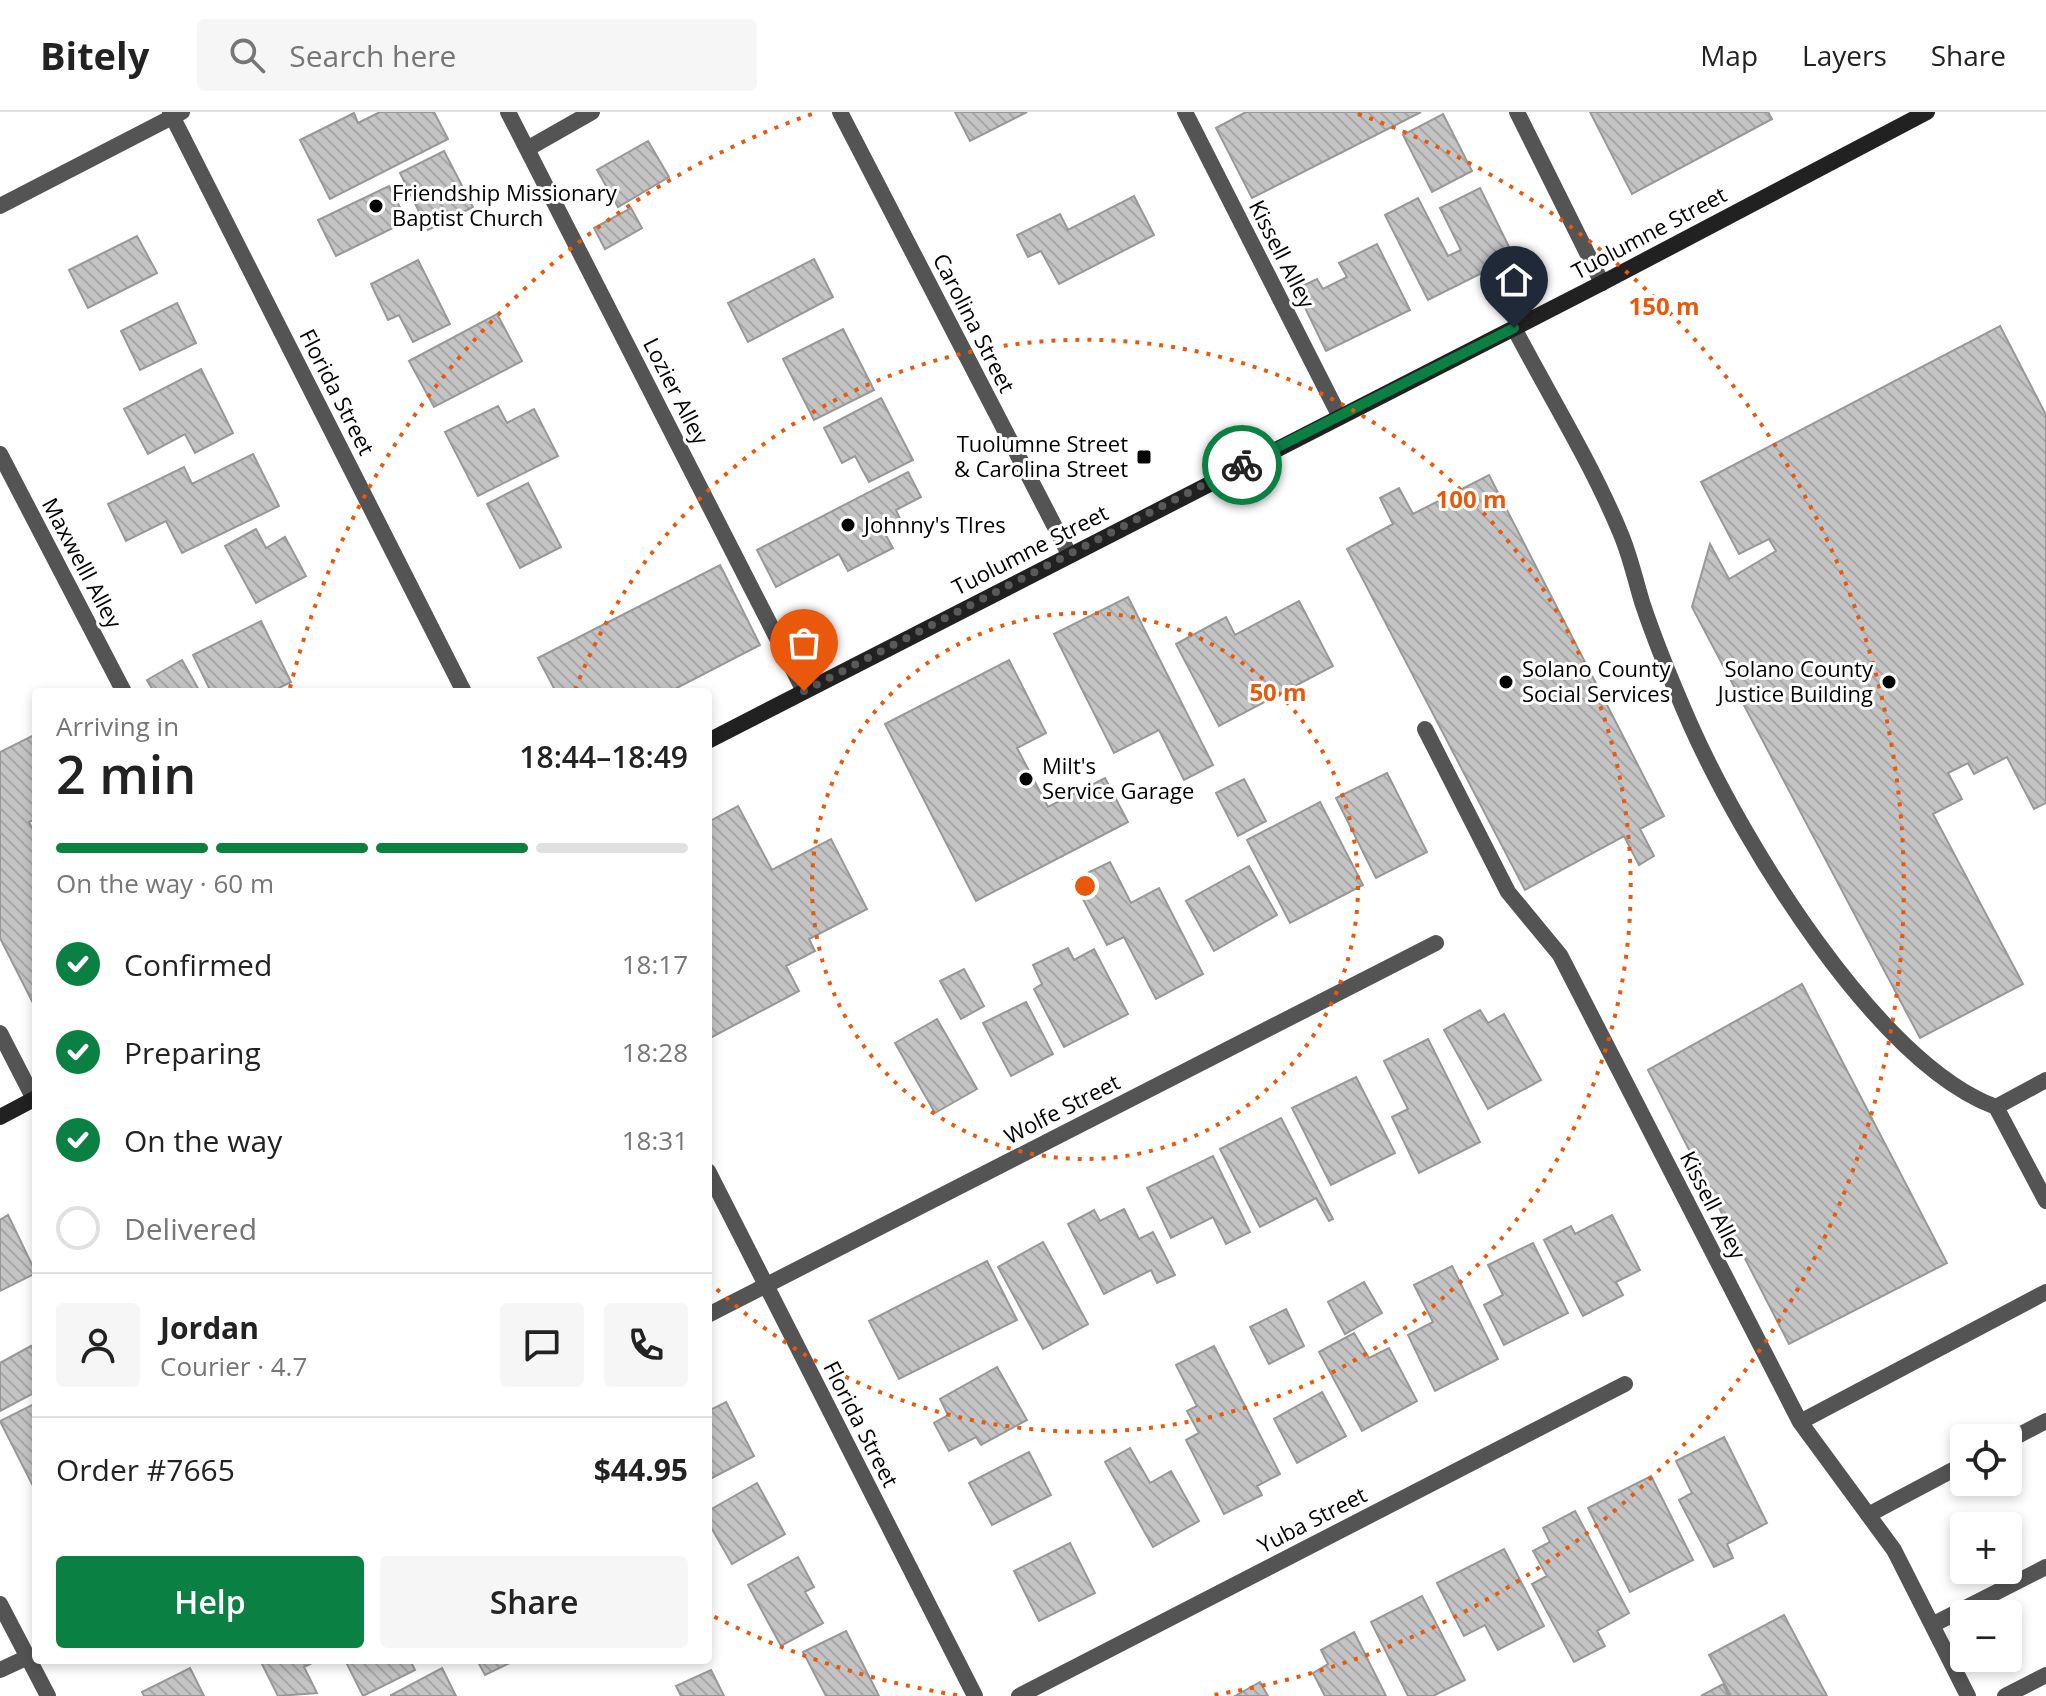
<!DOCTYPE html>
<meta charset="utf-8">
<style>
body{margin:0;font-family:"Open Sans",sans-serif;background:#f6f6f6;color:#222;height:100vh;display:flex;flex-direction:column;font-size:30px;white-space:nowrap}
*{box-sizing:border-box;margin:0}
p{font-size:26px;color:#767676}
.icon{flex:none;width:44px;height:44px;fill:none;stroke:currentColor;stroke-width:2;stroke-linecap:round;stroke-linejoin:round}
.map{position:relative;flex:1;overflow:hidden}
.details{position:absolute;left:32px;top:576px;width:680px;height:976px;display:flex;flex-direction:column;background:#fff;border-radius:8px;box-shadow:0 4px 12px #0003}
.details>*{flex:none}
.fabs{position:absolute;left:1950px;top:1312px;display:grid;gap:16px}
.fabs a{display:grid;place-items:center;width:72px;height:72px;border-radius:8px;background:#fff;box-shadow:0 4px 12px #0003;font-size:40px}
.pin{position:absolute;display:grid;place-items:center;width:68px;height:68px;color:#fff;margin:-82px -34px;border-radius:50% 50% 50% 0;rotate:-45deg;box-shadow:0 0 8px #0007}
.pin .icon{rotate:45deg}
.courier{position:absolute;display:grid;place-items:center;width:80px;height:80px;margin:-40px;border:6px solid #0b8043;border-radius:50%;background:#fff;color:#222;box-shadow:0 2px 10px #0007}
.head em{font-style:normal;font-weight:600}
.head div{display:flex;flex-direction:column-reverse}
.head{display:flex;align-items:center;justify-content:space-between;height:136px;padding:0 24px}
h1{font-size:52px;font-weight:600;line-height:60px}
.bar{display:grid;grid-template-columns:repeat(4,1fr);gap:12px 8px;align-content:center;height:96px;padding:0 24px}
.bar i{height:10px;border-radius:6px;background:#e0e0e0}
.bar .on{background:#0b8043}
.bar p{grid-column:span 4}
.line{display:flex;align-items:center;gap:20px;padding:0 24px;border-top:2px solid #e0e0e0}
.line div{flex:1}
.round{display:grid;place-items:center;flex:none;width:84px;height:84px;border-radius:8px;background:#f6f6f6}
ol{padding:0 24px;list-style:none}
li{display:flex;align-items:center;gap:24px;height:88px}
li p{margin-inline-start:auto}
li .icon{padding:8px;border-radius:50%;background:#0b8043;color:#fff;stroke-width:4}
li:last-child{color:#767676}
li i{width:44px;height:44px;border:4px solid #e0e0e0;border-radius:50%}
.primary-button{display:flex;gap:16px;margin-top:auto;padding:16px 24px}
.primary-button a{flex:1;height:92px;border-radius:8px;background:#0b8043;color:#fff;font-size:32px;font-weight:600;line-height:92px;text-align:center}
.primary-button a+a{background:#f6f6f6;color:#222}
header{display:flex;align-items:center;gap:48px;box-sizing:border-box;height:112px;padding:0 40px;background:#fff;border-bottom:2px solid #e0e0e0}
header strong{font-size:38px}
nav{display:flex;gap:44px;margin-inline-start:auto;font-size:28px}
.search{width:560px;height:72px;background:#f6f6f6;display:flex;align-items:center;gap:20px;box-sizing:border-box;padding:0 28px;border-radius:8px;color:#767676;font-size:30px}
.map>svg:first-child{display:block}
.building{fill:url(#building-back-hatch);stroke:#989898;stroke-width:2}
.lines{fill:none;stroke-linecap:round;stroke-linejoin:round}
.service{stroke:#545454;stroke-width:16}
.minor{stroke:#545454;stroke-width:16}
.tertiary{stroke:#545454;stroke-width:16}
.secondary{stroke:#212121;stroke-width:16}
.done{stroke:#595959;stroke-width:8;stroke-dasharray:0 14.4}
.route{stroke:#0b8043;stroke-width:10}
.ring{fill:none;stroke:#e8590c;stroke-width:4;stroke-dasharray:4 8}
.poi-dot{fill:#000;stroke:#fff;stroke-width:3}
.labels{text-anchor:middle;stroke-width:6;stroke-linejoin:round;paint-order:stroke}
.poi-label{font-size:22px;fill:#000;stroke:#fff;text-anchor:start}
.street-label{font-size:22px;fill:#000;stroke:#fff}
.centre{fill:#e8590c;stroke:#fff;stroke-width:4}
.ring-label{font-size:24px;text-anchor:middle;font-weight:bold;fill:#e8590c;stroke:#fff;stroke-width:6;stroke-linejoin:round;paint-order:stroke}
</style>
<header>
<strong>Bitely</strong>
<div class="search"><svg class="icon" aria-label="search" viewBox="0 0 24 24"><circle cx="10" cy="10" r="6"/><path d="M15 15l6 6"/></svg>Search here</div>
<nav><a>Map</a><a>Layers</a><a>Share</a></nav>
</header>
<div class="map">
<svg width="2046" height="1584" viewBox="0 0 2046 1584">
<defs>
<pattern id="building-back-hatch" width="6" height="6" patternUnits="userSpaceOnUse" patternTransform="scale(2)"><rect width="6" height="6" fill="#c4c4c4"/><path d="M-1 5l2 2M0 0l6 6M5-1l2 2" fill="none" stroke="#a7a7a7"/></pattern>
</defs>
<rect width="100%" height="100%" fill="#fff"/>
<path class="building" d="M380 0H434L448 27 330 87 300 28 354 1 358 11Z
M955 0H1027L970 29Z
M1246 0H1421L1252 86 1216 16Z
M1590 0H1768L1772 7 1632 82Z
M1443 2 1472 59 1432 80 1403 23Z
M648 29 669 65 618 95 597 58Z
M444 39 473 95 428 118 400 61Z
M389 74 407 109 336 144 318 108Z
M1480 76 1514 145 1428 188 1385 103 1418 86 1448 144 1461 138 1440 96Z
M1134 84 1154 123 1059 172 1041 139 1028 145 1017 123 1060 102 1068 118Z
M631 96 642 116 605 137 594 116Z
M137 124 157 161 88 196 69 158Z
M1377 132 1410 198 1326 239 1296 177 1317 167 1323 177 1347 165 1339 151Z
M814 147 833 185 748 230 728 191Z
M418 148 450 212 413 230 399 203 388 208 371 172Z
M177 191 196 231 140 258 121 219Z
M497 202 522 249 434 295 409 249Z
M2000 214 2046 303V691L2034 697 2007 645 1974 662 1968 651 1948 661 1962 687 1933 702 2023 872 1920 926 1692 495 1710 432 1729 467 1776 439 1769 427 1739 442 1701 370Z
M843 217 874 278 814 308 783 247Z
M201 257 233 321 195 341 185 322 148 342 124 297Z
M881 286 913 348 869 370 855 344 842 351 824 316Z
M498 294 507 311 534 297 558 344 478 384 445 320Z
M253 342 279 394 182 441 166 409 126 429 108 392 184 355 192 372Z
M908 360 921 385 896 398 901 409 883 418 893 436 848 459 839 442 776 475 757 438Z
M1489 363 1664 704 1640 717 1654 744 1639 753 1624 724 1525 778 1347 437 1393 412 1380 386 1399 376 1413 402Z
M528 371 561 435 520 456 487 392Z
M256 417 266 436 285 425 306 464 256 491 225 434Z
M720 453 760 533 669 580H556L538 546Z
M1128 485 1213 653 1184 668 1159 618 1114 641 1054 522Z
M1299 489 1333 554 1219 614 1176 532 1226 505 1235 523Z
M261 509 291 570 271 580H211L193 543Z
M182 548 200 580H154L147 568Z
M1009 548 1046 621 1017 636 1048 695 1105 666 1128 710 976 789 885 612Z
M36 622V707L29 710 36 724V897L0 826V640Z
M1387 661 1427 740 1376 766 1336 686Z
M1244 667 1266 709 1238 724 1216 681Z
M1320 690 1363 773 1290 811 1247 728Z
M738 694 772 758 831 727 867 797 809 827 815 839 786 854 799 879 710 926 708 710Z
M1110 750 1131 791 1159 776 1203 862 1156 887 1124 825 1107 833 1073 768Z
M1249 754 1277 803 1214 839 1186 789Z
M1068 836 1074 848 1094 837 1128 902 1064 935 1034 877 1042 872 1033 853Z
M964 857 984 894 961 907 940 869Z
M1802 872 1947 1151 1789 1232 1648 958Z
M1026 890 1053 942 1011 964 983 911Z
M1480 898 1488 911 1504 902 1541 968 1488 997 1444 918Z
M937 907 977 977 935 1001 895 931Z
M1428 927 1480 1030 1419 1061 1392 1005 1408 997 1384 949Z
M1356 965 1395 1041 1331 1073 1292 996Z
M1281 1006 1333 1107 1329 1109 1316 1086 1260 1115 1220 1037Z
M1213 1044 1250 1120 1226 1132 1213 1105 1171 1126 1147 1076Z
M1124 1097 1139 1127 1153 1120 1175 1163 1157 1171 1151 1158 1104 1182 1068 1112 1094 1098 1100 1109Z
M8 1103 36 1161 0 1179V1108Z
M1612 1103 1640 1158 1616 1170 1623 1183 1583 1204 1544 1128 1571 1114 1575 1122Z
M1043 1130 1088 1212 1043 1237 998 1155Z
M1533 1131 1568 1201 1504 1233 1484 1193 1503 1183 1488 1153Z
M987 1149 1017 1208 899 1267 869 1209Z
M1452 1154 1498 1247 1435 1279 1408 1223 1433 1210 1414 1173Z
M1364 1170 1382 1201 1345 1222 1328 1190Z
M1286 1197 1304 1234 1269 1252 1250 1215Z
M1354 1221 1369 1246 1389 1236 1417 1289 1362 1319 1319 1240Z
M31 1234 36 1244V1280L0 1299V1251Z
M1214 1234 1280 1362 1257 1374 1262 1383 1224 1402 1186 1328 1199 1321 1187 1299 1197 1294 1176 1253Z
M997 1255 1027 1308 981 1333 976 1325 949 1339 934 1311 948 1303 940 1287Z
M1322 1280 1346 1324 1297 1351 1274 1307Z
M726 1290 754 1344 708 1368V1299Z
M36 1291V1375L34 1376 0 1309Z
M1724 1325 1767 1411 1727 1432 1733 1446 1714 1455 1679 1388 1692 1381 1676 1349Z
M1130 1336 1150 1371 1171 1359 1199 1409 1153 1435 1105 1350Z
M1029 1340 1051 1383 992 1413 969 1371Z
M1651 1364 1693 1448 1630 1480 1588 1396Z
M757 1371 785 1422 732 1452 708 1410V1399Z
M1575 1399 1629 1501 1597 1519 1605 1534 1574 1550 1532 1472 1547 1464 1533 1439 1550 1430 1543 1416Z
M1070 1431 1095 1481 1039 1509 1014 1459Z
M1504 1437 1544 1514 1498 1538 1485 1513 1464 1524 1437 1471Z
M798 1445 814 1475 805 1480 823 1511 781 1534 748 1473Z
M1422 1484 1465 1568 1433 1584H1408L1371 1510Z
M1784 1503 1827 1584H1731L1709 1543Z
M846 1519 879 1584H826L803 1540Z
M1354 1520 1386 1584H1325L1313 1561 1328 1552 1321 1538Z
M260 1548H318L304 1555 317 1581 278 1584Z
M345 1548H410L415 1558 363 1584Z
M477 1548H516L485 1563Z
M190 1556 204 1584H144L142 1580Z
M442 1556 456 1584H391V1583Z
M711 1558 724 1584H681L676 1574Z
M1260 1570 1268 1584H1235Z
M1723 1572 1729 1584H1701Z"/>
<g class="lines">
<path class="service" d="M508 0 804 579
M1185 0 1339 303
M527 37 592 0
M1514 216C1549 283 1591 350 1620 420 1630 443 1635 467 1642 490 1656 532 1673 573 1691 614 1742 728 1876 951 1996 995L2046 1089
M0 342 124 580
M1425 617 1508 780 1560 843 1800 1310 1894 1438 1968 1584
M1996 995 2046 968
M1800 1310 2046 1180
M2008 1329 2046 1309
M1868 1403 1964 1352
M1932 1513 2046 1455
M0 1558 28 1545
M2005 1584 2046 1563"/>
<path class="minor" d="M840 0 1069 442
M1517 0 1602 171
M0 94 182 0
M0 921 34 987
M708 1203 1436 831
M0 1492 48 1584
M1019 1584 1625 1272"/>
<path class="tertiary" d="M170 0 464 580
M708 1059 975 1584"/>
<path class="secondary" d="M708 629 1602 171 1927 0
M0 1005 36 986"/>
</g>
<g class="lines">
<path class="done" d="M804 579 1242 353"/>
<path class="route" d="M1242 353 1514 216"/>
</g>
<g class="ring">
<circle cx="1085" cy="774" r="273"/>
<path d="M575 578A546 546 0 1 1 709 1170"/>
<path d="M957 1583A819 819 0 0 1 713 1504M290 576A819 819 0 0 1 812 2M1358 2A819 819 0 0 1 1213 1583"/>
</g>
<g class="poi-dot">
<circle cx="376" cy="94" r="8"/>
<rect x="1136" y="337" width="16" height="16" rx="4"/>
<circle cx="848" cy="413" r="8"/>
<circle cx="1506" cy="570" r="8"/>
<circle cx="1889" cy="570" r="8"/>
<circle cx="1026" cy="667" r="8"/>
</g>
<g class="labels">
<g class="poi-label">
<text x="392" y="89">Friendship Missionary<tspan x="392" dy="25">Baptist Church</tspan></text>
<text x="1128" y="340" text-anchor="end">Tuolumne Street<tspan x="1128" dy="25">&amp; Carolina Street</tspan></text>
<text x="864" y="421">Johnny's TIres</text>
<text x="1522" y="565">Solano County<tspan x="1522" dy="25">Social Services</tspan></text>
<text x="1873" y="565" text-anchor="end">Solano County<tspan x="1873" dy="25">Justice Building</tspan></text>
<text x="1042" y="662">Milt's<tspan x="1042" dy="25">Service Garage</tspan></text>
</g>
<g class="street-label">
<text transform="translate(1649 121) rotate(-28)" y="8">Tuolumne Street</text>
<text transform="translate(1282 142) rotate(63)" y="8">Kissell Alley</text>
<text transform="translate(974 211) rotate(63)" y="8">Carolina Street</text>
<text transform="translate(676 279) rotate(63)" y="8">Lozier Alley</text>
<text transform="translate(337 280) rotate(63)" y="8">Florida Street</text>
<text transform="translate(1030 438) rotate(-27)" y="8">Tuolumne Street</text>
<text transform="translate(82 451) rotate(62)" y="8">Maxwelll Alley</text>
<text transform="translate(1062 997) rotate(-27)" y="8">Wolfe Street</text>
<text transform="translate(1713 1093) rotate(63)" y="8">Kissell Alley</text>
<text transform="translate(861 1312) rotate(63)" y="8">Florida Street</text>
<text transform="translate(1312 1408) rotate(-27)" y="8">Yuba Street</text>
</g>
</g>
<circle cx="1085" cy="774" r="12" class="centre"/>
<g class="ring-label">
<text x="1664" y="203">150 m</text>
<text x="1471" y="396">100 m</text>
<text x="1278" y="589">50 m</text>
</g>
</svg>
<div class="fabs">
<a><svg class="icon" aria-label="locate" viewBox="0 0 24 24"><circle cx="12" cy="12" r="6"/><path d="M12 2v4M12 18v4M2 12h4M18 12h4"/></svg></a>
<a>+</a>
<a>−</a>
</div>
<div class="pin" style="left:804px;top:579px;background:#ea580c"><svg class="icon" aria-label="bag" viewBox="0 0 24 24"><path d="M5 8h14l-1 12H6zM9 8a3 3 0 0 1 6 0"/></svg></div>
<div class="pin" style="left:1514px;top:216px;background:#1f2937"><svg class="icon" aria-label="home" viewBox="0 0 24 24"><path d="M3 11l9-7 9 7M6 9v11h12V9"/></svg></div>
<div class="courier" style="left:1242px;top:353px"><svg class="icon" aria-label="bike" viewBox="0 0 24 24"><circle cx="6" cy="16" r="4"/><circle cx="18" cy="16" r="4"/><path d="M6 16l4-8h5l3 8M10 8l3 8H6M13 5h3"/></svg></div>
<section class="details">
<div class="head"><div><h1>2 min</h1><p>Arriving in</p></div><em>18:44–18:49</em></div>
<div class="bar"><i class="on"></i><i class="on"></i><i class="on"></i><i></i><p>On the way · 60 m</p></div>
<ol>
<li><svg class="icon" aria-label="check" viewBox="0 0 24 24"><path d="M5 12l5 5 9-10"/></svg>Confirmed<p>18:17</p></li>
<li><svg class="icon" aria-label="check" viewBox="0 0 24 24"><path d="M5 12l5 5 9-10"/></svg>Preparing<p>18:28</p></li>
<li><svg class="icon" aria-label="check" viewBox="0 0 24 24"><path d="M5 12l5 5 9-10"/></svg>On the way<p>18:31</p></li>
<li><i></i>Delivered</li>
</ol>
<div class="line" style="height:144px"><a class="round"><svg class="icon" aria-label="person" viewBox="0 0 24 24"><circle cx="12" cy="8" r="4"/><path d="M4 21q1-7 8-7t8 7"/></svg></a><div><b>Jordan</b><p>Courier · 4.7</p></div><a class="round"><svg class="icon" aria-label="chat" viewBox="0 0 24 24"><path d="M4 5h16v11H9l-5 4z"/></svg></a><a class="round"><svg class="icon" aria-label="phone" viewBox="0 0 24 24"><path d="M5 4h4l2 5-3 2q2 4 5 5l2-3 5 2v4C11 20 4 13 5 4z"/></svg></a></div>
<div class="line" style="height:104px"><div>Order #7665</div><b>$44.95</b></div>
<div class="primary-button"><a>Help</a><a>Share</a></div>
</section>
</div>
